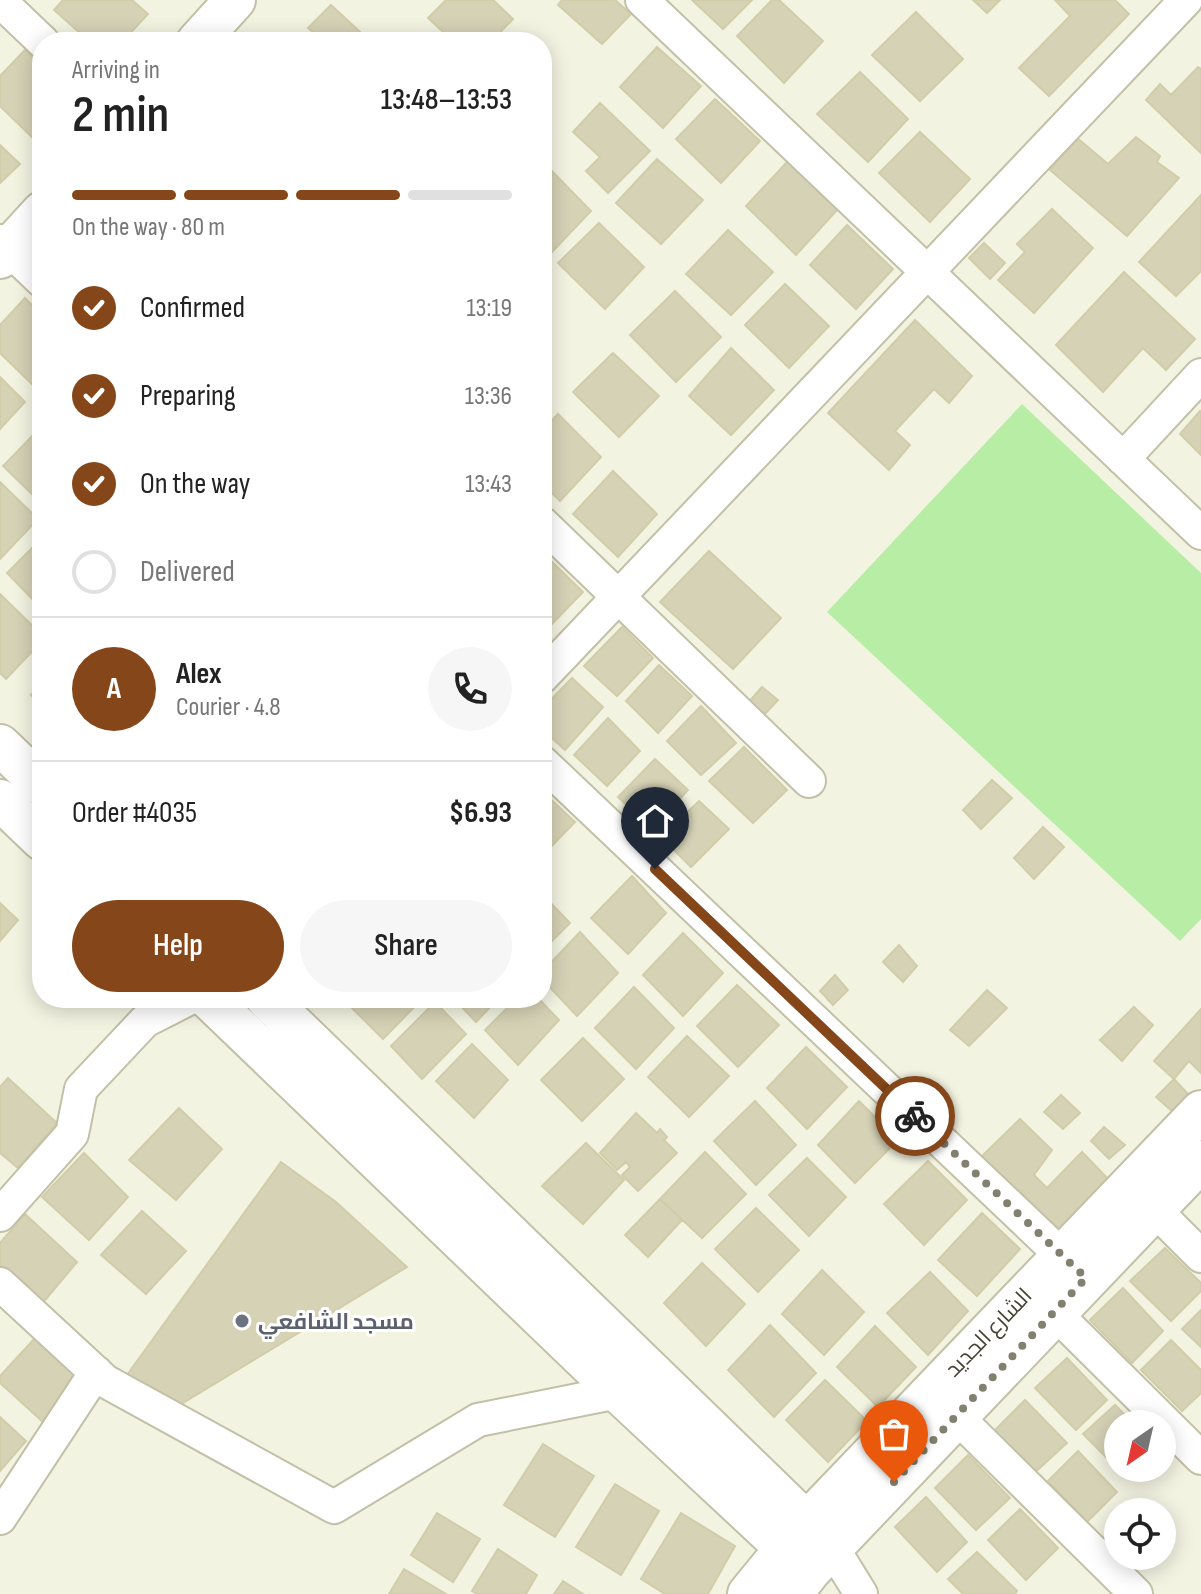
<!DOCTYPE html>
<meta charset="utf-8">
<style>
body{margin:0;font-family:"Sofia Sans Condensed",Cairo,sans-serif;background:#f6f6f6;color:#222;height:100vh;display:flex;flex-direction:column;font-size:30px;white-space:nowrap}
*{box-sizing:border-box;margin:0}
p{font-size:26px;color:#767676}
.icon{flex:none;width:44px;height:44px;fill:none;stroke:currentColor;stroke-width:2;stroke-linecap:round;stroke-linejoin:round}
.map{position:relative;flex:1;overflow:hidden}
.panel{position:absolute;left:32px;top:32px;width:520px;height:976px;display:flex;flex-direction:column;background:#fff;border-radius:32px;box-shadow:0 4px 20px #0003}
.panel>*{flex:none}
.needle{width:52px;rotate:214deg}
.tools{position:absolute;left:1104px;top:1410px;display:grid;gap:16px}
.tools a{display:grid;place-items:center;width:72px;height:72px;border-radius:50%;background:#fff;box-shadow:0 4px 20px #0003;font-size:40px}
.pin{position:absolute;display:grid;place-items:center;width:68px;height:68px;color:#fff;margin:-82px -34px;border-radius:50% 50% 50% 0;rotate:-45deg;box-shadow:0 0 8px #0007}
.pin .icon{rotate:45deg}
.courier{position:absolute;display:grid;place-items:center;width:80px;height:80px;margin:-40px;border:6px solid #854719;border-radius:50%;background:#fff;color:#222;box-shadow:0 2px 10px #0007}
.summary em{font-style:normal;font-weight:600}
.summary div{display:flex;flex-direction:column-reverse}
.summary{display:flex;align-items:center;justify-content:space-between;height:136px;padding:0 40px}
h1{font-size:52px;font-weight:600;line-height:60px}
.bar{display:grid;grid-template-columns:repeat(4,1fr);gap:12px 8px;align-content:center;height:96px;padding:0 40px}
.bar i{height:10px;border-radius:6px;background:#e0e0e0}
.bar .current{background:#854719}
.bar p{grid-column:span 4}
.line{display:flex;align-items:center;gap:20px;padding:0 40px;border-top:2px solid #e0e0e0}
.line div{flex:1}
.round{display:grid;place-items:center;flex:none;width:84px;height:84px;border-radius:42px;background:#f6f6f6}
ol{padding:0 40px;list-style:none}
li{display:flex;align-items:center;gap:24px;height:88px}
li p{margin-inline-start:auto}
li .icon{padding:8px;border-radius:50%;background:#854719;color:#fff;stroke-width:4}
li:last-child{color:#767676}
li i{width:44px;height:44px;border:4px solid #e0e0e0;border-radius:50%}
.primary-button{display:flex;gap:16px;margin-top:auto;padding:16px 40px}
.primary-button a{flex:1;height:92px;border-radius:48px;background:#854719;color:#fff;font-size:32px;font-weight:600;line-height:92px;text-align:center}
.primary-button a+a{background:#f6f6f6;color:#222}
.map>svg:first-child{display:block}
.green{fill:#b8eda5}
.building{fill:#d5d2b6;stroke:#d1cda8;stroke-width:2}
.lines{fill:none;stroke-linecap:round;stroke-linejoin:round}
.minor-casing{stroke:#c2c0a6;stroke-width:36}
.tertiary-casing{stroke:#c2c0a6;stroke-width:44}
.minor{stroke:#fff;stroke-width:32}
.tertiary{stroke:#fff;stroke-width:40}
.done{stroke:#828170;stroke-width:8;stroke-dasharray:0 14.4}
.route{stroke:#854719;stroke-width:10}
.worship-dot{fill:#6b7280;stroke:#fff;stroke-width:3}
.labels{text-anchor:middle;stroke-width:6;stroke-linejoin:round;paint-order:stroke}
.worship-label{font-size:22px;font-weight:bold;fill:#5b616d;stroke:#fff;text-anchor:start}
.street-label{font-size:22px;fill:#454332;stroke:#fff}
</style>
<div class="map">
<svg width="1201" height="1594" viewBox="0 0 1201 1594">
<rect width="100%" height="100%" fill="#f3f3e2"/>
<path class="green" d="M1022 404 1201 573V919L1180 941 827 612Z"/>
<path class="building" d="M63 0H132L148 14 122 42H90L54 10Z
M446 0H493L513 19 491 42H454L428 18Z
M562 0H615L631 14 602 44 558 5Z
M692 0H752L723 29Z
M772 0H779L823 41 784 83 737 36Z
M973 0H1000L987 13Z
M1055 0H1115L1129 14 1049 96 1019 68 1070 16Z
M331 5 371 42H324L308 28Z
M916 12 963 59 920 101 872 55Z
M657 47 701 86 663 128 620 87Z
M25 50 42 67V130L34 139 0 106V76Z
M1198 67 1201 69V153L1146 100 1160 84 1171 95Z
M860 72 908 119 868 162 817 114Z
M715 99 760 141 721 183 676 139Z
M600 103 650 151 608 193 586 171 600 157 573 132Z
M920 132 970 179 930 222 879 173Z
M1136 137 1160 156 1157 162 1179 178 1127 236 1050 170 1077 138 1108 164Z
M0 145 20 164 0 183Z
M657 159 703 200 661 244 616 203Z
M788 161 838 209 796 255 746 206Z
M544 163 591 211 551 253 542 244Z
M1201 195V271L1176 296 1139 262Z
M1052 209 1093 248 1034 313 998 280 1025 252 1017 244Z
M599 223 644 267 605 309 558 263Z
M847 225 893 269 856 309 810 265Z
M728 230 773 272 731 315 686 274Z
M984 243 1005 263 990 279 969 258Z
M1124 272 1195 339 1166 370 1143 348 1103 392 1056 345Z
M785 284 829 326 789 368 745 325Z
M675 291 721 337 676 382 630 335Z
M25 298 42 315V380L35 387 0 353V325Z
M915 320 972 376 949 403 934 389 895 431 910 445 889 470 828 413Z
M731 348 774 390 731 435 689 396Z
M613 353 659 396 619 437 573 392Z
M0 377 25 402 0 429Z
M1200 411 1201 412V455L1180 434Z
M558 414 601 457 560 501 542 483V431Z
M42 426V504L3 466Z
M613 471 657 514 618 557 573 514Z
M0 482 38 519 0 559Z
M42 538V609L7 573Z
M709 551 781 618 733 669 660 602Z
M542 552 583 592 546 630 542 626Z
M0 594 42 635V641L6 679 0 673Z
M622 627 653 658 617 696 584 666Z
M659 665 692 696 658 733 626 701Z
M572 678 603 707 565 750 542 729V709Z
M42 683V707L31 695Z
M762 687 778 700 762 717 747 704Z
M701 706 736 743 701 775 667 741Z
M608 718 640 751 607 786 574 755Z
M744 747 787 790 753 823 709 781Z
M655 759 688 790 652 829 618 797Z
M992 780 1012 798 981 829 963 810Z
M544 793 575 822 542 856V794Z
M699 801 729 829 691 867 661 837Z
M1043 827 1064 847 1034 879 1014 858Z
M632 876 666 913 628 954 591 918Z
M542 894 570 923 542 951Z
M0 903 18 920 0 941Z
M580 932 618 973 577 1016 542 979V972Z
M683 933 723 973 683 1016 643 975Z
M899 945 917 966 903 982 883 962Z
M835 975 848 990 833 1005 820 991Z
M737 985 779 1025 738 1067 697 1026Z
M634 987 674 1028 636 1069 595 1028Z
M987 990 1007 1008 969 1046 950 1030Z
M360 998H423L383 1039 351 1007Z
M453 998H499L476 1022Z
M517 998H538L559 1020 518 1065 485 1030Z
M435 1002 466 1034 422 1079 391 1046Z
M1134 1007 1153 1025 1122 1061 1100 1040Z
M1201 1009V1073L1189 1061 1174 1079 1154 1061Z
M687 1036 729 1076 689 1117 648 1077Z
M583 1038 624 1079 582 1121 541 1080Z
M472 1044 508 1080 474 1118 436 1081Z
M806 1047 847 1087 807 1129 767 1088Z
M8 1078 57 1123 18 1168 0 1153V1087Z
M1174 1079 1189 1095 1173 1112 1156 1097Z
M1061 1095 1080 1113 1063 1129 1044 1112Z
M755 1101 796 1145 756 1185 714 1141Z
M859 1101 898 1140 855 1183 818 1145Z
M179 1108 222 1149 176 1200 129 1160Z
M636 1113 657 1133 660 1129 667 1137 664 1140 677 1153 638 1191 622 1175 630 1167 626 1162 617 1170 600 1153Z
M1020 1119 1052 1150 1034 1175 1047 1188 1082 1152 1115 1186 1064 1240 980 1158Z
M1104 1127 1125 1145 1109 1159 1091 1141Z
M586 1143 624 1180 583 1224 542 1186Z
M705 1152 746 1194 702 1238 660 1199Z
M84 1153 128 1197 89 1240 42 1197Z
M807 1158 846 1197 809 1236 769 1195Z
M928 1161 967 1200 924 1245 884 1204Z
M281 1162 336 1202 407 1267 178 1406 127 1375Z
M660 1199 682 1220 648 1257 625 1235Z
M756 1208 799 1250 758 1292 715 1249Z
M142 1211 186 1251 146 1294 101 1255Z
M982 1213 1020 1249 977 1296 938 1260Z
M25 1214 77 1262 41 1305 0 1269V1243Z
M1165 1248 1201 1283V1291L1171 1321 1130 1281Z
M702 1263 745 1304 706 1346 664 1303Z
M822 1270 864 1312 824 1355 782 1314Z
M930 1272 968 1311 928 1355 887 1313Z
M1123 1288 1163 1331 1132 1363 1090 1320Z
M1201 1310V1347L1182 1329Z
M770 1325 816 1373 774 1417 728 1370Z
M875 1326 916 1367 878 1407 837 1367Z
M36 1337 82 1379 42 1421 0 1383V1376Z
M1171 1340 1201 1370V1393L1182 1411 1141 1370Z
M1067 1358 1107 1400 1076 1430 1035 1388Z
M825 1380 867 1421 828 1462 786 1420Z
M1025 1400 1067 1443 1032 1475 991 1434Z
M1115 1405 1134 1424H1118V1468H1131L1124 1475 1083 1434Z
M0 1417 26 1441 0 1471Z
M543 1444 594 1476 555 1537 504 1505Z
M1078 1451 1117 1492 1087 1522 1048 1481Z
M968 1455 1010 1498 976 1530 935 1488Z
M615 1484 659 1511 621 1575 576 1547Z
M926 1497 967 1542 937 1572 895 1527Z
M1020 1509 1058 1548 1026 1580 988 1540Z
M437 1513 480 1539 453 1582 411 1555Z
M681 1513 735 1546 708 1594H665L641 1579Z
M498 1549 537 1575 526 1594H477L472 1591Z
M977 1552 1017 1591 1015 1594H963L948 1579Z
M404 1569 446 1594H389Z
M563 1581 583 1594H554Z"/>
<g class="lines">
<g class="minor-casing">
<path id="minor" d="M642 0 1201 533
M0 1 43 42
M0 241 42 281
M1123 459 1201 375
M542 523 809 781
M542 677 1186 0
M542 762 1078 1271
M1154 1209 1201 1256
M0 1215 72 1134 81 1089 145 1021 190 998
M0 1284 105 1381 334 1507 478 1420 618 1392
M1054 1312 1201 1458
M956 1416 1136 1594
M0 1518 96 1372
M832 1547 861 1594"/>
</g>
<g class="tertiary-casing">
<path id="tertiary" d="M197 42 235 0
M0 258 42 212
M0 745 42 785
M0 800 42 840
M208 998 618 1392 810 1571
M266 998 832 1547
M748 1594 806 1523 1201 1111
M792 1594 810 1571 1201 1161"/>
</g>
<use href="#minor" class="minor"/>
<use href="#tertiary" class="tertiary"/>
</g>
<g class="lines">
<path class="done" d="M894 1482 1086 1278 915 1116"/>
<path class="route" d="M655 869 915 1116"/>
</g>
<circle class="worship-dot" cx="242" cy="1321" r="8"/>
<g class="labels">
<g class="worship-label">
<text x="258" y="1329">مسجد الشافعي</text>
</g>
<g class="street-label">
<text transform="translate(988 1332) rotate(-46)" y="8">الشارع الجديد</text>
</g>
</g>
</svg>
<div class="tools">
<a><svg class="needle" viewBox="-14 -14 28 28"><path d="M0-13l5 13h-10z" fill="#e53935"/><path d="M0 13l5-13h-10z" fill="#767676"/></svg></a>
<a><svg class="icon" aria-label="locate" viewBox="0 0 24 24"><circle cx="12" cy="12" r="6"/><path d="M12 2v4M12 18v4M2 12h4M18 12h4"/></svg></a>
</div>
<div class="pin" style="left:894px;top:1482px;background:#ea580c"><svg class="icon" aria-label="bag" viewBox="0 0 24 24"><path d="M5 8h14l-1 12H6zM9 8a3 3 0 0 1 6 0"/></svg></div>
<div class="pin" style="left:655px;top:869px;background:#1f2937"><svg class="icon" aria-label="home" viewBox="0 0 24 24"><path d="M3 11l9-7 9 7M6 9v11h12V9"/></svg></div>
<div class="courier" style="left:915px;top:1116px"><svg class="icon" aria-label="bike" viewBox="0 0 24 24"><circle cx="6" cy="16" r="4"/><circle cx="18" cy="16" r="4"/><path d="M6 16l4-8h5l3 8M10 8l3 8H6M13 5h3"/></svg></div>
<section class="panel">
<div class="summary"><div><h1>2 min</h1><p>Arriving in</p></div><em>13:48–13:53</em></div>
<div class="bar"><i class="current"></i><i class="current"></i><i class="current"></i><i></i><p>On the way · 80 m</p></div>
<ol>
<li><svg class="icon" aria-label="check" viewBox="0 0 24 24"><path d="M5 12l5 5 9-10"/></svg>Confirmed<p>13:19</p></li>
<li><svg class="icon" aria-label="check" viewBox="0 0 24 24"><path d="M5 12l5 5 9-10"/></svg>Preparing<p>13:36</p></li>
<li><svg class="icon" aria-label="check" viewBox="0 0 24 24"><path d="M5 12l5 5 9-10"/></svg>On the way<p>13:43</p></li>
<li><i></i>Delivered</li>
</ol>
<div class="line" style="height:144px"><b class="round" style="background:#854719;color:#fff">A</b><div><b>Alex</b><p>Courier · 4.8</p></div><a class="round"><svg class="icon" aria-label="phone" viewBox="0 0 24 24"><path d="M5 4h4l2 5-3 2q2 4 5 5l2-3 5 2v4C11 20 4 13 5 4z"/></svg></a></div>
<div class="line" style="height:104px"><div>Order #4035</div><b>$6.93</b></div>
<div class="primary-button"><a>Help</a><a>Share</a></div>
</section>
</div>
